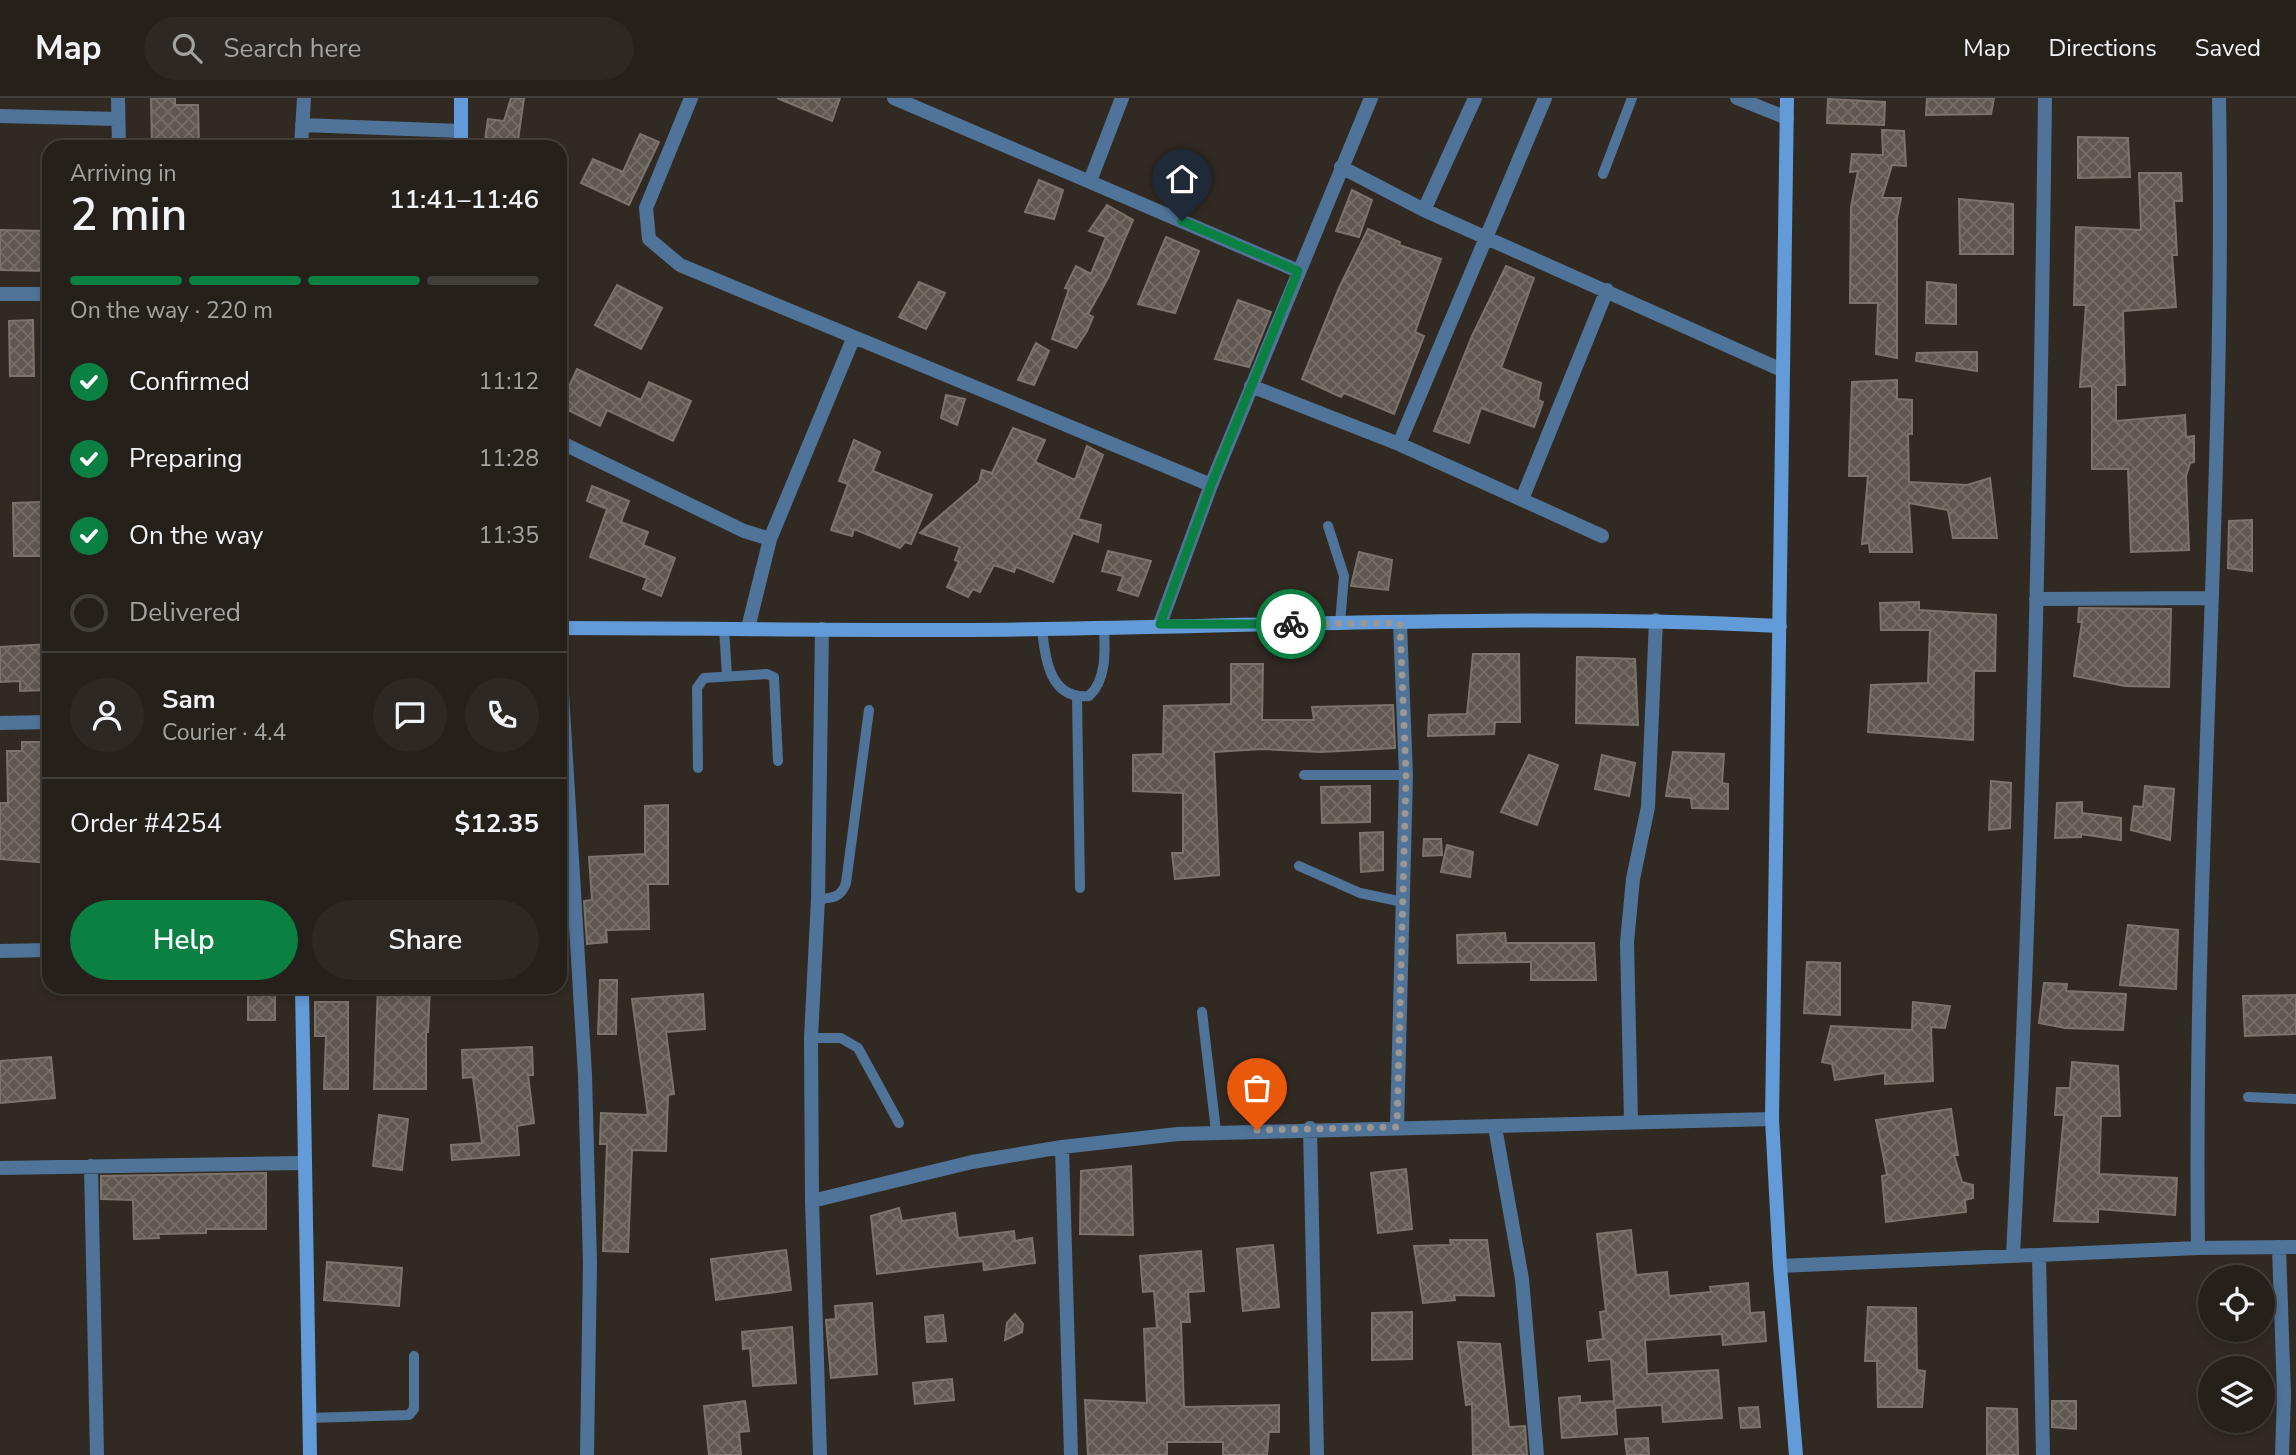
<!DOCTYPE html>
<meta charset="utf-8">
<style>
body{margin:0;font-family:"Nunito Sans",sans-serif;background:#2d2823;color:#f1f3f6;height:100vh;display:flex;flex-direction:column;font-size:26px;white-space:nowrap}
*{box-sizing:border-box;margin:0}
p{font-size:23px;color:#a3a3a2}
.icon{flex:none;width:38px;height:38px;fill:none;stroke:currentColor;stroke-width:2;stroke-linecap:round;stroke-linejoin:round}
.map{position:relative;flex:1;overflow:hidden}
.details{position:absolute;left:42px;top:42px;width:525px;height:854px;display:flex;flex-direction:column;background:#25201a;border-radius:21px;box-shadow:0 4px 10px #0003,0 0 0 2px #423e39}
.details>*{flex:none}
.fabs{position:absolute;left:2198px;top:1167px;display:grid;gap:14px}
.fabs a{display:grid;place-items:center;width:77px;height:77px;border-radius:50%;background:#25201a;box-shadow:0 4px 10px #0003,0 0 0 2px #423e39;font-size:35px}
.pin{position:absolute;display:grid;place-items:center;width:60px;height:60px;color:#fff;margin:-72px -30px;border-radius:50% 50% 50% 0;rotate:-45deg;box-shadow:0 0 7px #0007}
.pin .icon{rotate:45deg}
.courier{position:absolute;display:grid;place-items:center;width:70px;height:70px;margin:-35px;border:5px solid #0b8043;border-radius:50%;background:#fff;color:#222;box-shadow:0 2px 9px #0007}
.headline em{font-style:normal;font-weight:600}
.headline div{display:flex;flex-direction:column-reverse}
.headline{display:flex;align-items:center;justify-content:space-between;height:119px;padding:0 28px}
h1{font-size:46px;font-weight:600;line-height:52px}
.bar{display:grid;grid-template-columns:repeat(4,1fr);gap:10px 7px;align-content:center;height:84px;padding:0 28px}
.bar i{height:9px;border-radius:5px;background:#423e39}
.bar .selected{background:#0b8043}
.bar p{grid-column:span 4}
.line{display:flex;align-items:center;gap:18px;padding:0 28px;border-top:2px solid #423e39}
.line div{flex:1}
.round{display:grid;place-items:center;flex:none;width:74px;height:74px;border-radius:37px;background:#2d2823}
ol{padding:0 28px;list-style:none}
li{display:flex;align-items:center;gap:21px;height:77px}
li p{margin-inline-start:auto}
li .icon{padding:7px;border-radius:50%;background:#0b8043;color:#fff;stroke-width:4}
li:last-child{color:#a3a3a2}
li i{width:38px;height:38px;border:4px solid #423e39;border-radius:50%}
.button{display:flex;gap:14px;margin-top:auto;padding:14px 28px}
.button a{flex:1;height:80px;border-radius:42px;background:#0b8043;color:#fff;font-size:28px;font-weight:600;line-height:80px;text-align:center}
.button a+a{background:#2d2823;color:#f1f3f6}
header{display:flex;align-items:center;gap:42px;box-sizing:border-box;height:98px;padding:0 35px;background:#25201a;border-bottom:2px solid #423e39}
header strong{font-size:33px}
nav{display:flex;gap:38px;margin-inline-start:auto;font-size:24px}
.search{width:490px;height:63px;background:#2d2823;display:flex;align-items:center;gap:18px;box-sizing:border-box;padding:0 24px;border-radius:38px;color:#a3a3a2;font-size:26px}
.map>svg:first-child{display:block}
.building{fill:url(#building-cross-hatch);stroke:#7c746c;stroke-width:2}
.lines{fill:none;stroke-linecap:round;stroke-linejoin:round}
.lane{stroke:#507399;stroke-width:10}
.street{stroke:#507399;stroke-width:14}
.secondary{stroke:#629bd8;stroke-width:14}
.done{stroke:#9c9791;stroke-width:7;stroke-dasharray:0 12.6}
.route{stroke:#0b8043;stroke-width:9}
</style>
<header>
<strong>Map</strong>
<div class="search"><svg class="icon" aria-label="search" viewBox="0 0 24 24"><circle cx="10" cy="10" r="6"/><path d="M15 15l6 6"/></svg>Search here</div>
<nav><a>Map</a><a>Directions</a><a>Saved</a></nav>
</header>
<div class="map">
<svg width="2296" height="1357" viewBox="0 0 2296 1357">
<defs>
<pattern id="building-cross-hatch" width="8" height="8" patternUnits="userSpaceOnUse" patternTransform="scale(1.75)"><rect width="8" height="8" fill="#5f5850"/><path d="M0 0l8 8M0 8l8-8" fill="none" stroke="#756f68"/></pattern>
</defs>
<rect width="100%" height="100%" fill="#312a23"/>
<path class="building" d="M151 0H175V7H198L199 49H152Z
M511 0H524L517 49H484L488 21 504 23Z
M777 0H840L832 23Z
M1927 0H1994L1991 16 1926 17Z
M1828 1 1885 4 1884 27 1827 25Z
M1882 32 1904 33 1906 68 1892 67 1882 100H1901L1897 120V260L1876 256 1878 205H1850L1851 109 1858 73 1850 74 1852 56 1883 57Z
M640 36 659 44 629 107 581 85 593 61 623 74Z
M2078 39 2128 40 2130 79 2078 80Z
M2139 75H2181L2182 103H2174L2177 157H2172L2176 209 2123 213 2125 287H2116V323L2185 317 2186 339 2194 338V364L2190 365 2186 378 2189 452 2131 454 2128 371H2092V288L2080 289 2086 207H2074L2076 129 2141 132Z
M1039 82 1063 92 1054 121 1025 114Z
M1352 92 1372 102 1359 139 1336 133Z
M1959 101 2013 106V156H1960Z
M1107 107 1133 122 1108 180 1088 216 1093 219 1087 233 1076 250 1052 241 1069 191 1065 190 1076 168 1091 176 1106 139 1089 133Z
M1368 131 1400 144 1399 147 1441 161 1415 234 1424 238 1394 316 1344 295 1341 299 1302 281 1339 190Z
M0 132 49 133V173L0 172Z
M1166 139 1199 153 1175 215 1138 206Z
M1506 168 1534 180 1501 270 1541 285 1538 302 1543 304 1534 329 1481 310 1469 345 1434 333 1472 238Z
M919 184 945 195 926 231 899 219Z
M1927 184 1956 187V226L1926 225Z
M617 187 662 210 641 251 595 227Z
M1238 202 1271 214 1249 269 1215 261Z
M33 222 34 278H10L9 223Z
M1036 245 1049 253 1034 287 1018 282Z
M1962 254H1977V273L1916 263 1917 255Z
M577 271 641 302 649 284 691 303 673 343 607 312 600 328 560 308Z
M1897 282V301L1912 302V336H1908L1909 384 1967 387 1990 380 1997 440H1953L1948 412 1909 405 1912 454H1870L1869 445 1862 446 1868 378H1849L1852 284Z
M946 297 965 301 957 327 941 320Z
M1013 330 1045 342 1035 364 1075 382 1087 348 1103 357 1078 421 1101 427 1098 444 1073 435 1053 484 1016 469 1014 474 994 467 980 494 973 491 968 499 947 489 959 464 955 462 960 449 920 435 979 384 982 372 992 375Z
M854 342 880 354 873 373 932 397 911 446 905 444 900 450 854 431 852 438 831 432 848 386 839 383Z
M592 388 629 403 621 424 648 434 643 447 675 460 661 498 643 491 647 480 590 459 607 411 587 403Z
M41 404V421H49V458H14L13 405Z
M2252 422V473L2228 470 2229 423Z
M1108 453 1151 463 1138 498 1118 492 1123 478 1102 473Z
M1359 454 1392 462 1388 492 1351 488Z
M1919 504V512L1996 517 1995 573H1974L1973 642 1868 634 1871 587 1928 585 1930 532H1881L1880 505Z
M2079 510 2171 511 2169 589 2125 588 2074 578 2082 524H2078Z
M49 546V592L20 593V583L0 584V549Z
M1473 556H1519L1520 624H1495L1494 636 1428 638 1429 617 1467 616Z
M1577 559 1635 561 1638 627 1576 625Z
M1231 566H1263L1262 622H1314L1312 609 1393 607 1395 650 1321 654 1262 651 1214 654 1219 777 1175 781 1172 755H1183V695L1133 693V657L1163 656 1164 608 1231 606Z
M22 644H49V765L0 761V705H8L7 653H22Z
M1673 654 1724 656 1722 685 1728 686V711L1692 710 1691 700 1666 698Z
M1529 657 1558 667 1537 727 1501 714Z
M1602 657 1635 665 1629 698 1595 691Z
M1991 683 2011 685 2010 730 1989 732Z
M1370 688V724L1322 725 1321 689Z
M2145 688 2174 691 2170 742 2131 732 2134 708 2143 709Z
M2082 704V715L2121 720V742L2081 736V739L2055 740 2057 705Z
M668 707V786H648L649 831 606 832 607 844 587 846 584 803 592 802 589 759 645 756V708Z
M1383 734V772L1361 774 1360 735Z
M1424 741H1441L1442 757 1423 758Z
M1447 747 1473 754 1470 779 1441 774Z
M2128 827 2178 832 2176 891 2120 887Z
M1505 835 1506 845H1594L1596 882H1531V864L1458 865 1457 837Z
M1807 864 1840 865V917L1804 915Z
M600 882H617L616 936H598Z
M2044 885 2067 886 2066 893 2126 896 2123 932 2065 930 2039 925Z
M378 889 430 890 428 934H426V991H374Z
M248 893H275V922H248Z
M703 896 705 931 666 934 674 996 668 997 666 1053 632 1052 628 1154 603 1153 607 1046H600L601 1015 648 1017 632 901Z
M2296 897V936L2245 938 2243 898Z
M315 904H348V991H324L326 938H315Z
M1913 904 1950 908 1945 930 1931 929 1933 983 1885 986V975L1835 982 1832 966 1822 964 1831 928 1912 932Z
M532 949 533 977H528L534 1025 517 1028 519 1057 452 1062 451 1047 482 1045 473 979 463 980 462 952Z
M51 959 55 1000 0 1005V963Z
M2072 964 2118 968 2120 1018H2101L2099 1076 2177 1080 2175 1117 2098 1111V1124L2054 1123 2064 1017H2055L2057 990H2070Z
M1951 1011 1958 1057H1954L1962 1084 1973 1087V1100L1965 1102 1966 1114 1886 1124 1882 1078 1887 1077 1876 1022Z
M379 1017 408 1021 402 1072 373 1068Z
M1131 1068 1133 1137 1080 1136 1081 1073Z
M1406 1071 1412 1131 1378 1135 1371 1075Z
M266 1075V1131H206V1135L158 1136 159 1140 134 1141 133 1102 101 1101V1078Z
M899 1110 902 1123 955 1115 958 1140 1014 1133 1015 1143 1032 1140 1035 1165 984 1172 983 1163 877 1176 871 1118Z
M1631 1132 1636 1177 1667 1174 1669 1198 1711 1194 1710 1189 1748 1185 1750 1215 1764 1214 1766 1243 1723 1247 1722 1236 1645 1242 1647 1276 1718 1272 1722 1320 1663 1324 1662 1307 1615 1310 1617 1336 1562 1340 1559 1300 1580 1298V1305L1614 1303 1611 1261 1589 1263 1587 1243 1603 1241 1600 1214 1606 1213 1597 1136Z
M1450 1142H1487L1494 1198 1454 1197 1455 1202 1423 1205 1414 1148 1451 1147Z
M1273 1147 1279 1209 1243 1213 1237 1151Z
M786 1152 791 1192 716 1202 711 1161Z
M1201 1153 1204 1193 1188 1194 1190 1224H1181L1184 1309 1279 1307V1334H1269L1267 1357H1223V1344H1167V1357H1088L1085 1302 1147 1305 1144 1231 1157 1230 1154 1193 1143 1194 1140 1158Z
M327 1164 402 1170 399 1208 324 1202Z
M872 1205 877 1276 831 1280 826 1222 836 1221 835 1208Z
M1868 1209 1916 1210 1917 1272 1925 1273 1922 1309H1878L1877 1263H1865Z
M1412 1214V1261L1372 1262V1215Z
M1015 1216 1023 1226 1022 1234 1005 1242 1007 1225Z
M943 1217 946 1243 927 1244 925 1219Z
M792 1229 796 1285 753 1288 750 1250 743 1251 742 1234Z
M1458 1244 1500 1246 1509 1329 1525 1328 1527 1357H1473L1472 1306 1466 1307Z
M952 1281 954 1302 915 1306 913 1285Z
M745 1303 749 1333 739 1334 741 1357H709L704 1308Z
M2052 1303H2076V1331L2052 1329Z
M1758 1309 1760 1329 1741 1330 1739 1310Z
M1987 1310 2017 1311 2018 1357H1987Z
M1648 1340 1649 1357H1627L1625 1341Z"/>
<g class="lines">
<path class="lane" d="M1603 76 1632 0
M1328 428 1344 478 1340 525
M724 530 727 578
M1042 531C1045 561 1050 602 1089 598 1107 582 1105 552 1104 529
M1077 599 1080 790
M698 670 697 590 704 580 767 576 774 579 778 663
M1304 677H1406
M1299 768 1360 795 1403 804
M818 801C832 800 841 800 846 785L869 612
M1202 914 1216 1033
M811 940H841L858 950 899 1025
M2248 999 2296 1001
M309 1320 409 1317 414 1311V1258"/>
<path class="street" d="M118 0 119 49
M691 0 646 110 649 141 680 167 1211 387
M894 0 1298 173
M1737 0 1787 20
M0 18 118 21
M302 27 461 33
M301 49 304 0
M1341 69 1424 112 1782 272
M1090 83 1122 0
M1424 112 1475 0
M0 196H49
M1251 288 1399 346 1602 438
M560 344 744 433 770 441 853 241
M1399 346 1545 0
M1522 401 1607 192
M2036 501 2212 500
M1160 526 1211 387 1371 0
M748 530 770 441
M560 562 585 977 590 1165 587 1357
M0 625 49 624
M0 853 49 852
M1631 1023 1627 844 1633 781 1648 709 1656 522
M1397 1029 1406 677 1400 525
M1495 1029 1522 1181 1537 1357
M1310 1030 1317 1357
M1062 1049 1071 1357
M91 1068 97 1357
M0 1070 303 1065
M812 1103 972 1064 1062 1049 1178 1036 1772 1021
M2279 1149 2284 1297 2282 1357
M2198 1150C2193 767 2226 383 2219 0
M2013 1157C2033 772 2040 386 2045 0
M2039 1157 2043 1357
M1780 1168 2198 1150 2296 1149
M820 1357 812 1103 811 940 818 801 822 531"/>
<path class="secondary" d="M1787 0 1772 1021 1780 1168 1796 1357
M461 49V0
M560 530C721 530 883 534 1044 531 1289 527 1535 516 1780 528
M302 889 310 1357"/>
</g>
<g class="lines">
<path class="done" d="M1257 1032 1397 1029 1406 677 1400 525 1291 526"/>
<path class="route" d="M1182 123 1298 173 1211 387 1160 526H1291"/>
</g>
</svg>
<div class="fabs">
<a><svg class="icon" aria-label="locate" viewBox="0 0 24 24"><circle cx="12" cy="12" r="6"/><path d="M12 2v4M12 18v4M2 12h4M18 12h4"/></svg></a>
<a><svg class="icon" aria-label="layers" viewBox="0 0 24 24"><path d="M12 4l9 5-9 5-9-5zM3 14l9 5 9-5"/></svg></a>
</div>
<div class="pin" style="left:1257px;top:1032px;background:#ea580c"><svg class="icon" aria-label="bag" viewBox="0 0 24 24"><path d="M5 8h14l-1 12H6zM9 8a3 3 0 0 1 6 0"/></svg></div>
<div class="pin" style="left:1182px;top:123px;background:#1f2937"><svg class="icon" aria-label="home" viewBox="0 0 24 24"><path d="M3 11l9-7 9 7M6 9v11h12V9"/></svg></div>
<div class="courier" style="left:1291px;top:526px"><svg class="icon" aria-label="bike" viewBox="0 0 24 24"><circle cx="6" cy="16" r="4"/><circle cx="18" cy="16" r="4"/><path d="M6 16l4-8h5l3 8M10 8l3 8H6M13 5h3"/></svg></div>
<section class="details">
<div class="headline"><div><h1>2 min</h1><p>Arriving in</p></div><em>11:41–11:46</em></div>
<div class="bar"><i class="selected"></i><i class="selected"></i><i class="selected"></i><i></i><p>On the way · 220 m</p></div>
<ol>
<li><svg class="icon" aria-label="check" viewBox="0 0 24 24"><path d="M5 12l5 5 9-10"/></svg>Confirmed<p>11:12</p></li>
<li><svg class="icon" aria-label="check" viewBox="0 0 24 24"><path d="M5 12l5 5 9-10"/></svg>Preparing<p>11:28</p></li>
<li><svg class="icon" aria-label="check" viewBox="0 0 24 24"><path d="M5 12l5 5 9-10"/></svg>On the way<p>11:35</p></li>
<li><i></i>Delivered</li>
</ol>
<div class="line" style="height:126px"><a class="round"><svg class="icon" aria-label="person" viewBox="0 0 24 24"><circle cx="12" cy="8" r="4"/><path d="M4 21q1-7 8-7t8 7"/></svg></a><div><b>Sam</b><p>Courier · 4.4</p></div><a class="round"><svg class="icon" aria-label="chat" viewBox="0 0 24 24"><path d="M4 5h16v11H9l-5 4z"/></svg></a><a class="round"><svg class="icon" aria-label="phone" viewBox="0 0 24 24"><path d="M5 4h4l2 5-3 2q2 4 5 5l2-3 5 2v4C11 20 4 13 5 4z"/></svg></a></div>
<div class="line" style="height:91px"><div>Order #4254</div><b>$12.35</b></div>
<div class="button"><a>Help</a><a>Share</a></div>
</section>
</div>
